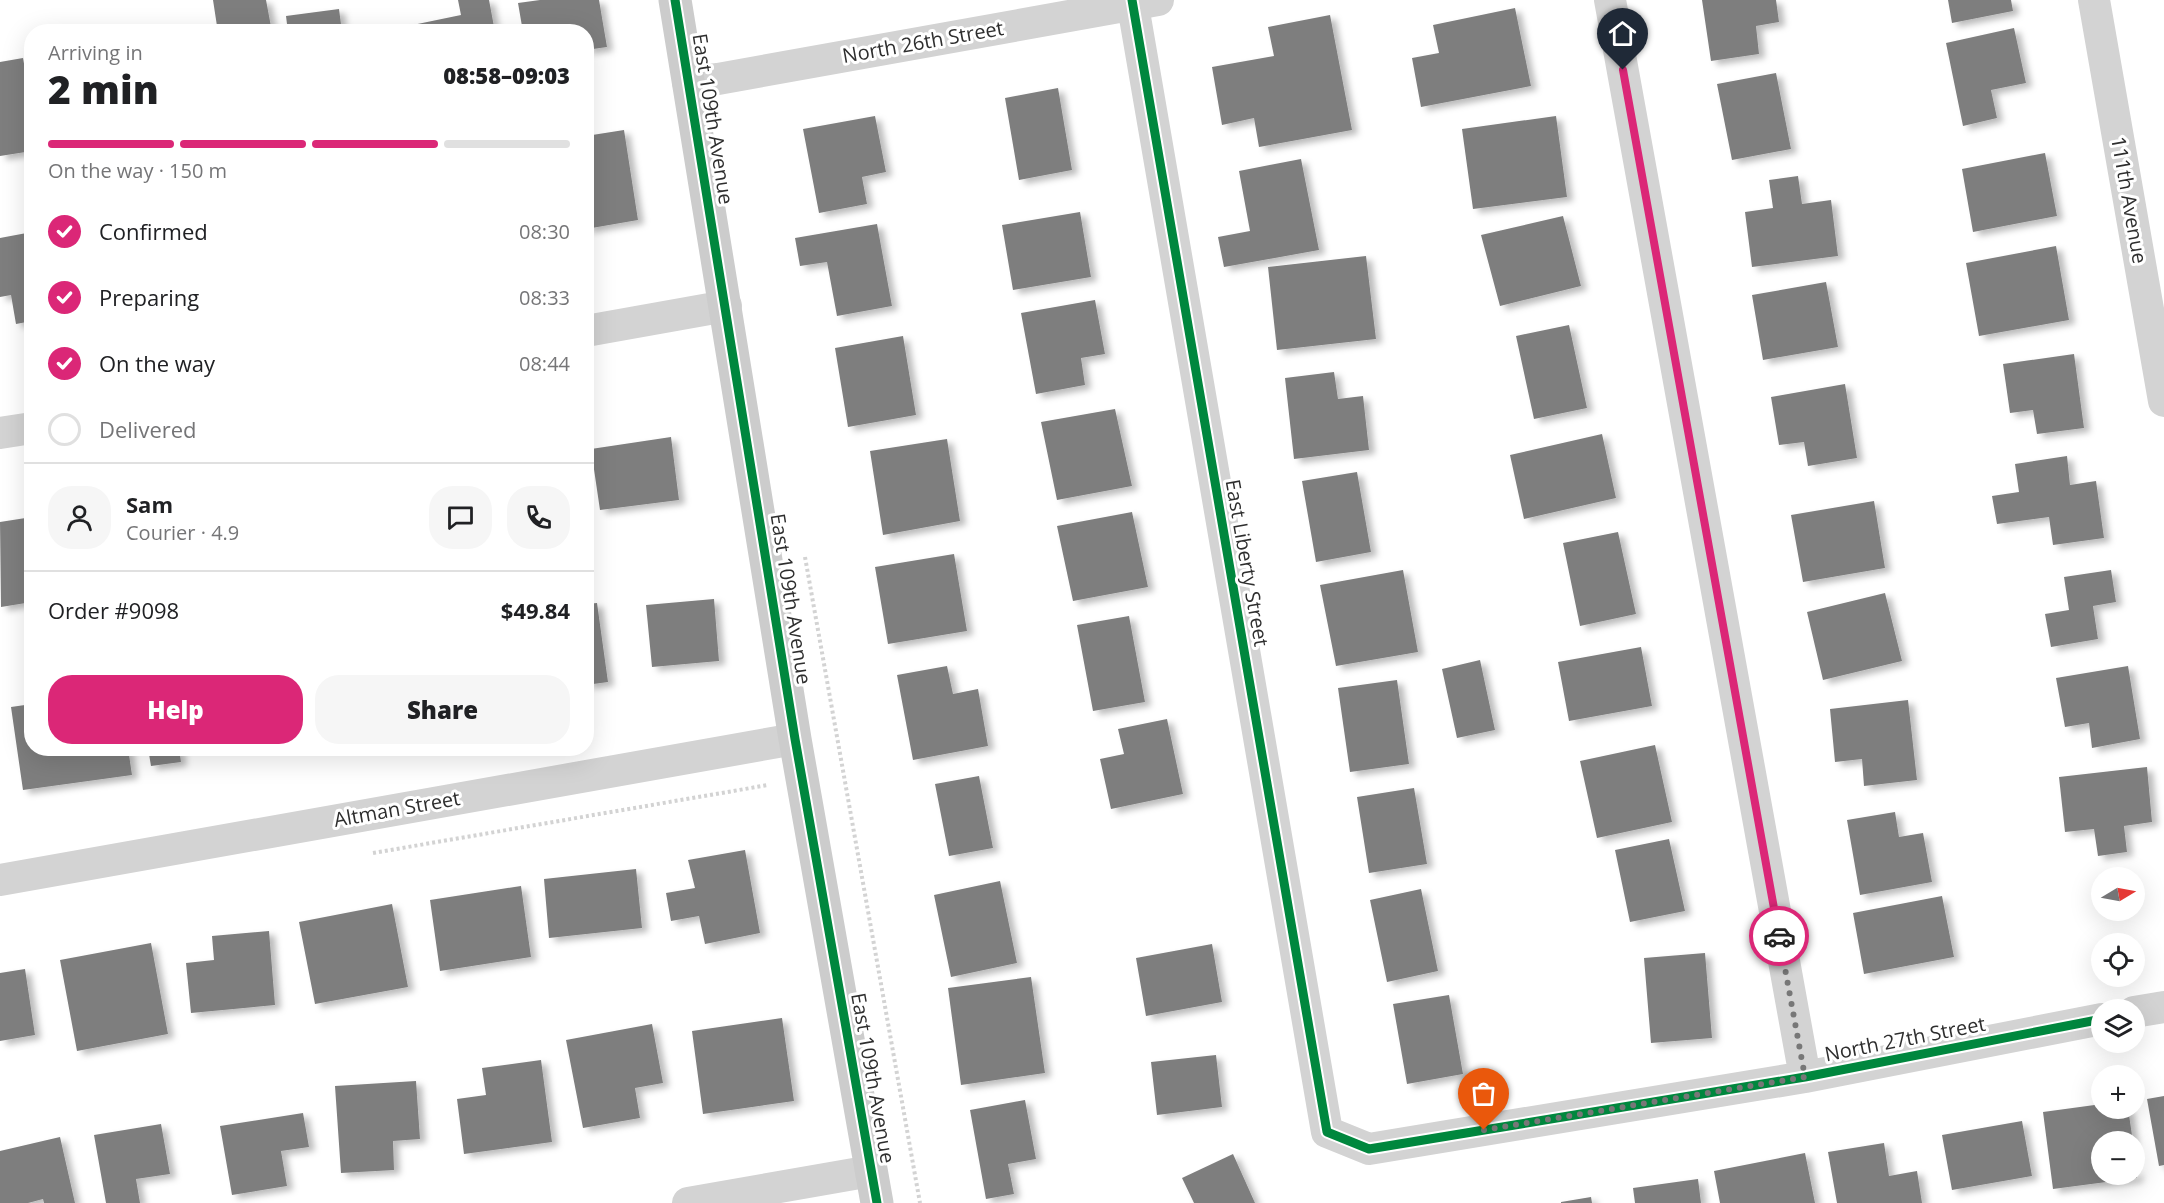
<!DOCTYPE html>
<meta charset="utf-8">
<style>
body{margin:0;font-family:"Open Sans",sans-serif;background:#f6f6f6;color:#202124;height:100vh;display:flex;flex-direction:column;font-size:22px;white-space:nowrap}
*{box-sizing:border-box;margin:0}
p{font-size:20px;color:#757577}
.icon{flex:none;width:33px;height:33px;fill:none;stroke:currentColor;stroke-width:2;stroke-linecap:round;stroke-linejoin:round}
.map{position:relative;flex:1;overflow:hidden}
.details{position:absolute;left:24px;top:24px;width:570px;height:732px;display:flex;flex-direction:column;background:#fff;border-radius:24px;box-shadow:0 6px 24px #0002}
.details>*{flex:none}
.needle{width:39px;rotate:80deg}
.tools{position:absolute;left:2091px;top:867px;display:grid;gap:12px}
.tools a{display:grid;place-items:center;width:54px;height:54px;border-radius:50%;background:#fff;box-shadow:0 6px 24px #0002;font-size:30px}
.pin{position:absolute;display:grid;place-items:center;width:51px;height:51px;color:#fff;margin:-62px -26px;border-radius:50% 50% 50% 0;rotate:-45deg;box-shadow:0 0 6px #0007}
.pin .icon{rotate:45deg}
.courier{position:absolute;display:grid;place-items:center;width:60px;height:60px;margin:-30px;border:4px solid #db2777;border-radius:50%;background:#fff;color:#222;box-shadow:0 2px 8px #0007}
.overview em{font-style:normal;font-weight:800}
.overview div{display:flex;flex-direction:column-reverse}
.overview{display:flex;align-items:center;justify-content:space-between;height:102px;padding:0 24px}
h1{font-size:39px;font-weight:800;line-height:45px}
.bar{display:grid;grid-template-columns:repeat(4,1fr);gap:9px 6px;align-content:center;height:72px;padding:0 24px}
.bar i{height:8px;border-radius:4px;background:#e0e0e0}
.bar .active{background:#db2777}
.bar p{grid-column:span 4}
.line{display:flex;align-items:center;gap:15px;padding:0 24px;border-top:2px solid #e0e0e0}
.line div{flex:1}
.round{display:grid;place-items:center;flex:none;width:63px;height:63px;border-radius:24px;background:#f6f6f6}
ol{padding:0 24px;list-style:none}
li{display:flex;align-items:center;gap:18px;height:66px}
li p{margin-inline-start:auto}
li .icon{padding:6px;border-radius:50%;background:#db2777;color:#fff;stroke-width:4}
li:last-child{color:#757577}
li i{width:33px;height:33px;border:3px solid #e0e0e0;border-radius:50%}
.button{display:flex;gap:12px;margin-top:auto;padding:12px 24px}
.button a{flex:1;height:69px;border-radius:24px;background:#db2777;color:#fff;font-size:24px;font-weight:800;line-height:69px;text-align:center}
.button a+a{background:#f6f6f6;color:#202124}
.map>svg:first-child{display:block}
.building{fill:#7e7e7e;filter:url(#shadow)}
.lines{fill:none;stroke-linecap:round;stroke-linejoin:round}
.path{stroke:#d3d3d3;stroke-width:4;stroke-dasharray:3 3;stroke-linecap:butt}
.street{stroke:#d3d3d3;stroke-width:32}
.secondary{stroke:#ccc;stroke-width:33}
.cycleway-casing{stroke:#fff;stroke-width:13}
.cycleway{stroke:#00873e;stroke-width:9}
.done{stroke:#777;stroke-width:6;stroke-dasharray:0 10.8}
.route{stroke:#db2777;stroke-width:8}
.labels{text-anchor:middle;stroke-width:6;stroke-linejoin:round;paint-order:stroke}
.street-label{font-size:20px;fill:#2e2e2e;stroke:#fff}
</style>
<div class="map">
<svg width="2164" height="1203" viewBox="0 0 2164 1203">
<defs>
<filter id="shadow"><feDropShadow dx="6" dy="4" stdDeviation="3" flood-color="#0004"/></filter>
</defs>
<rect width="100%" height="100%" fill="#fff"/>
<path class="building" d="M213 0H266L272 32H192L217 26Z
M458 0H489L495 32H403V27L461 15Z
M540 0H599L607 47 586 50V32H523L518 3Z
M1702 0H1776L1779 22 1756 26 1759 54 1711 61Z
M1948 0H2011L2013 11 1952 23Z
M1515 8 1531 86 1421 107 1412 58 1439 53 1433 25Z
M339 9 342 32H288L286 16Z
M1330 15 1352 130 1259 147 1254 118 1222 125 1212 67 1274 56 1268 27Z
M2014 28 2026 83 1991 90 1997 118 1963 126 1946 43Z
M23 58 32 111V151L0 156V62Z
M1776 73 1791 149 1732 160 1717 84Z
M1058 88 1072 170 1019 180 1005 98Z
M875 116 886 172 862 177 867 204 819 213 803 129Z
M1556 116 1567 197 1473 209 1462 129Z
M624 130 638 220 586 229V136Z
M2045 153 2057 216 1973 232 1962 169Z
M1301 159 1319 250 1224 267 1218 237 1250 231 1239 171Z
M1798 176 1802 204 1831 200 1838 256 1752 267 1745 212 1773 208 1769 180Z
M1080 212 1091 277 1013 290 1002 225Z
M1563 216 1581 286 1500 306 1481 235Z
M877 224 892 306 837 316 827 262 800 266 795 238Z
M32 232V321L16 324 11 295 0 297V238Z
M2056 246 2069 320 1979 336 1966 263Z
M1366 256 1376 339 1277 350 1268 267Z
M1826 282 1838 347 1763 360 1752 295Z
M1095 300 1105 354 1081 358 1085 385 1036 394 1021 313Z
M1569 325 1587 408 1534 419 1516 336Z
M903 336 916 415 848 427 835 348Z
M2074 354 2084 428 2037 434 2033 410 2010 413 2003 364Z
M1334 372 1338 399 1363 396 1369 450 1294 459 1285 378Z
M1845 384 1857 458 1808 466 1804 442 1779 445 1771 397Z
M1115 409 1132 486 1057 500 1041 422Z
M1602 434 1616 498 1524 519 1510 455Z
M671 437 679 500 600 510 591 449Z
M947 439 960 521 883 535 870 451Z
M2067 456 2070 485 2096 481 2104 538 2053 545 2049 517 1997 524 1992 496 2019 492 2015 464Z
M1357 472 1371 552 1316 562 1302 481Z
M1874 501 1885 568 1803 582 1791 515Z
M1132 512 1148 587 1073 601 1057 526Z
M32 517V602L1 607 0 522Z
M1618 532 1636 614 1580 626 1563 543Z
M954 554 967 631 888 644 875 567Z
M1403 570 1418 652 1336 666 1320 585Z
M2111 570 2116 602 2093 606 2098 639 2051 647 2045 614 2069 610 2064 577Z
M1885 593 1902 661 1823 680 1807 612Z
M714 599 719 661 652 667 646 605Z
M597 603 608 682 586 685V604Z
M1129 616 1145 702 1093 711 1077 625Z
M1641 647 1652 706 1569 721 1558 662Z
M1480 660 1495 730 1457 738 1442 669Z
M947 666 953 694 978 689 988 746 913 760 897 675Z
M2128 666 2140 739 2092 748 2089 723 2065 727 2056 678Z
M1397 680 1409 764 1350 772 1338 688Z
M1908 700 1917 780 1864 786 1862 759 1835 762 1830 709Z
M32 704V748H128L132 775 23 790 11 707Z
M1167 719 1183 794 1111 809 1100 759 1124 754 1118 729Z
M1655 745 1672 822 1597 838 1580 761Z
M148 748H179L181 762 151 766Z
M2147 767 2152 822 2124 826 2127 852 2098 856 2094 829 2065 832 2059 777Z
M979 776 993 848 949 856 935 784Z
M1414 788 1427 864 1369 873 1357 797Z
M1895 812 1899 837 1923 833 1932 882 1860 895 1847 820Z
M1669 839 1685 911 1630 922 1615 850Z
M745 850 760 933 705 944 699 916 671 921 666 893 695 888 688 860Z
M636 869 642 928 549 938 544 879Z
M1000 881 1017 963 951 977 934 895Z
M521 886 531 957 440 971 430 900Z
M1421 889 1438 971 1387 982 1370 900Z
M1942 896 1954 957 1864 974 1853 913Z
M392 904 408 987 315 1004 299 922Z
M269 931 275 1005 191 1013 186 963 214 960 212 936Z
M151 943 168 1034 77 1051 60 960Z
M1212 944 1222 1002 1146 1016 1136 958Z
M1705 953 1712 1038 1651 1043 1644 958Z
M25 969 35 1035 0 1041V973Z
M1031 977 1045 1073 961 1085 948 988Z
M1449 995 1463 1074 1407 1084 1393 1004Z
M782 1018 794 1101 703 1114 692 1031Z
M652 1024 663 1083 635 1088 640 1118 583 1128 566 1040Z
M1216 1055 1222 1107 1157 1115 1151 1062Z
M541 1060 552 1142 464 1154 457 1099 486 1095 482 1068Z
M416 1081 420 1139 393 1141 394 1170 341 1173 335 1086Z
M2164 1096V1165L2159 1166 2147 1099Z
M1025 1100 1036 1159 1008 1164 1014 1194 986 1199 970 1110Z
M2102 1104V1108H2128L2133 1142H2102V1174H2134L2136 1167 2137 1178 2053 1189 2043 1112Z
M303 1113 309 1147 281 1151 287 1186 232 1195 220 1126Z
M2022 1121 2032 1176 1952 1190 1942 1135Z
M161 1124 170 1174 136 1179 140 1203H106L94 1135Z
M60 1137 75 1203H44L43 1199 28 1203H0V1151Z
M1884 1143 1889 1176 1917 1171 1922 1203H1837L1828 1152Z
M1805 1153 1815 1203H1720L1714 1171Z
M1233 1154 1255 1203H1194L1182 1178Z
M1698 1179 1701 1203H1635L1633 1188Z
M1591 1197 1592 1203H1561V1202Z"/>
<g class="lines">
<path class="path" d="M805 557 920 1203
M373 853 768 785"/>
<path class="street" d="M1132 0 1327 1132 1369 1149 1805 1077 2102 1019
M1610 0 1805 1077
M2094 0 2164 401
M688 82 718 79 1158 0
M586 331 726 306
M0 433 32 428
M0 880 795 739
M2134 1012 2164 1007
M688 1203 871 1171"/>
<path class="secondary" d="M675 0 795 739 877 1203"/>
<g class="cycleway-casing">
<path id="cycleway" d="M675 0 795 739 877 1203
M1132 0 1327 1132 1369 1149 1805 1077 2102 1019"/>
</g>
<use href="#cycleway" class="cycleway"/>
</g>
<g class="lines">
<path class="done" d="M1484 1130 1805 1077 1779 936"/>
<path class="route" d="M1623 70 1779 936"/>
</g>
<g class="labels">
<g class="street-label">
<text transform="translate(923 42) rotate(-10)" y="7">North 26th Street</text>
<text transform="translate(713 119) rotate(81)" y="7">East 109th Avenue</text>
<text transform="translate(2129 200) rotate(80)" y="7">111th Avenue</text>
<text transform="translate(1247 563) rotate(80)" y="7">East Liberty Street</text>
<text transform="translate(791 599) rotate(81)" y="7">East 109th Avenue</text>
<text transform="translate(397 809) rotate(-10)" y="7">Altman Street</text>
<text transform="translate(1905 1039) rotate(-11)" y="7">North 27th Street</text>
<text transform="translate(873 1078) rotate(80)" y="7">East 109th Avenue</text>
</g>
</g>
</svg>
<div class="tools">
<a><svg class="needle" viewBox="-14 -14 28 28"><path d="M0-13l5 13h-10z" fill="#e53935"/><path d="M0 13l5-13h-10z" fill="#757577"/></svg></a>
<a><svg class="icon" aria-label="locate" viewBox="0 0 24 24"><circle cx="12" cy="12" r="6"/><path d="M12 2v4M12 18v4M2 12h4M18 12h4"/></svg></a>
<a><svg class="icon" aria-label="layers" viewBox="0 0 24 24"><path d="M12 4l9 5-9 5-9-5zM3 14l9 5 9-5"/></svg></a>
<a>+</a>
<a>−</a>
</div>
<div class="pin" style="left:1484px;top:1130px;background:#ea580c"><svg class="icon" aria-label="bag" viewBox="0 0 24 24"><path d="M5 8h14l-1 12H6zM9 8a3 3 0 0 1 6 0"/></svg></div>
<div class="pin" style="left:1623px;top:70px;background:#1f2937"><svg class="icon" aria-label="home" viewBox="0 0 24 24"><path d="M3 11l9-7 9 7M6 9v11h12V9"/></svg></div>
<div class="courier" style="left:1779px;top:936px"><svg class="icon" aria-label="car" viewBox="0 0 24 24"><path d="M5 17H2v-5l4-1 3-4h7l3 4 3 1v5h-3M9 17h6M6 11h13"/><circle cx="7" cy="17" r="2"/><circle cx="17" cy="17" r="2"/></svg></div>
<section class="details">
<div class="overview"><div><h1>2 min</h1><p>Arriving in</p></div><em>08:58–09:03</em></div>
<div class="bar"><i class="active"></i><i class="active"></i><i class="active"></i><i></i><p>On the way · 150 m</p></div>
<ol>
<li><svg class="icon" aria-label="check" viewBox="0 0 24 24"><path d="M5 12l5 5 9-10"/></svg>Confirmed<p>08:30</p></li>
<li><svg class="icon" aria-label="check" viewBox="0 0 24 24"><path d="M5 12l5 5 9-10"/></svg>Preparing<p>08:33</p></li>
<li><svg class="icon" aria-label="check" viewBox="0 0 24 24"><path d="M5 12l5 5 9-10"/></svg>On the way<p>08:44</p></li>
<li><i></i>Delivered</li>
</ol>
<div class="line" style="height:108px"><a class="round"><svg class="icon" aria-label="person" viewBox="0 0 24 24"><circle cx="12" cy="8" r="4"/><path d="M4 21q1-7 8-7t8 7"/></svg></a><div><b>Sam</b><p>Courier · 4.9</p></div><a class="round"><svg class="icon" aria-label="chat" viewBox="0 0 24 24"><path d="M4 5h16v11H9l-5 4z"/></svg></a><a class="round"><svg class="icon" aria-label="phone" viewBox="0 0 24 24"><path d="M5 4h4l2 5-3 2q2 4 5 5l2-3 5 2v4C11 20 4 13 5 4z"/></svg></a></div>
<div class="line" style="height:78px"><div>Order #9098</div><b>$49.84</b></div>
<div class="button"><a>Help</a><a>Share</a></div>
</section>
</div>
